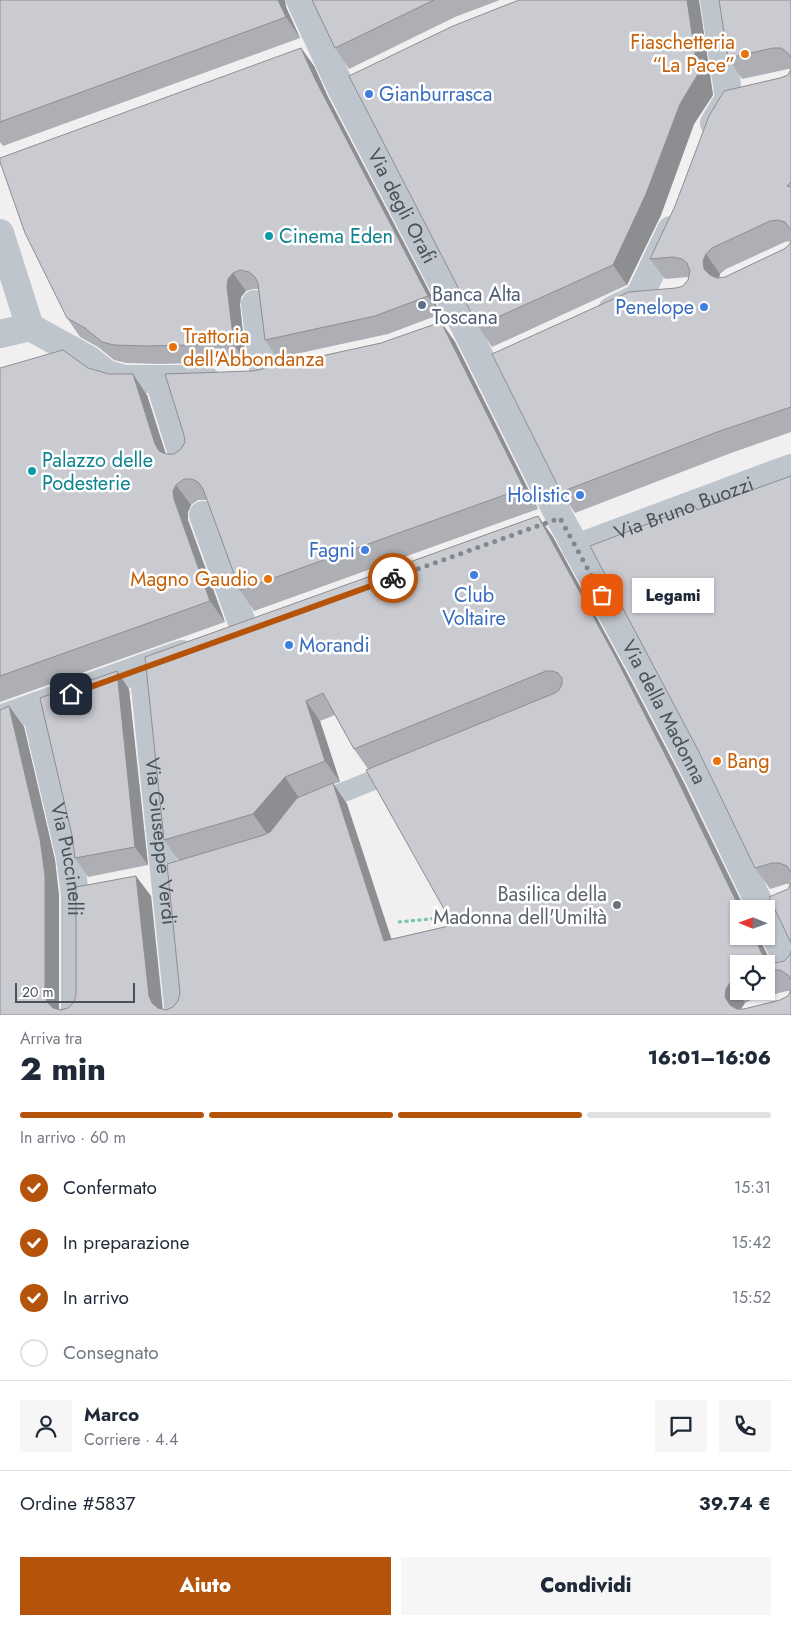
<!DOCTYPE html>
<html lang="it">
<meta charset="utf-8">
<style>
body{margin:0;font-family:Jost,sans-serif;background:#f6f6f7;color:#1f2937;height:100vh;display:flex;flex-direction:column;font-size:19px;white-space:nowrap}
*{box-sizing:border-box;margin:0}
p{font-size:16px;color:#747a83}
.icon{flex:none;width:28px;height:28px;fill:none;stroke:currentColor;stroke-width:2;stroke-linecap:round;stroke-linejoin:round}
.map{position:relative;height:1015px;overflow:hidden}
.details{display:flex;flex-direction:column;background:#fff;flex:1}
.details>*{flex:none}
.needle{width:32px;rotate:271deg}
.tools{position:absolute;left:730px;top:900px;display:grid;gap:10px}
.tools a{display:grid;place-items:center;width:45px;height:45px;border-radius:0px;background:#fff;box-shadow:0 1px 4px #0004;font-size:25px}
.scale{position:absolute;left:15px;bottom:12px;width:120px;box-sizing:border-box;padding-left:5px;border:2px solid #49515a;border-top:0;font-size:14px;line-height:18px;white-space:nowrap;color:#49515a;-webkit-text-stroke:4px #fff;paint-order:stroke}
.pin{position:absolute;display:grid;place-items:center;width:42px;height:42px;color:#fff;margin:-21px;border-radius:10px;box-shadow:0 2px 8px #0006}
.courier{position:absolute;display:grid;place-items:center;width:50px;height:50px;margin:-25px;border:4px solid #b45309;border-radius:50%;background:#fff;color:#222;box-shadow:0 1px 6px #0007}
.bubble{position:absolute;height:35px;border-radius:0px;background:#fff;box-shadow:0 1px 4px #0004;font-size:16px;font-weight:800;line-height:35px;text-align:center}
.headline em{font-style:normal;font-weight:800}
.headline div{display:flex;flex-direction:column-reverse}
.headline{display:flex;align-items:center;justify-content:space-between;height:85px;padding:0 20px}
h1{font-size:32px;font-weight:800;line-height:38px}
.bar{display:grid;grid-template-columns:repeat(4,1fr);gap:8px 5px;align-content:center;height:60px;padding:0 20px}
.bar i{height:6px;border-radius:4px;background:#e0e1e3}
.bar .current{background:#b45309}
.bar p{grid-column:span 4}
.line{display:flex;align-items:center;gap:12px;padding:0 20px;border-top:1px solid #e0e1e3}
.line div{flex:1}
.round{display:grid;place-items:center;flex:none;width:52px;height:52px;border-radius:0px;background:#f6f6f7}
ol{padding:0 20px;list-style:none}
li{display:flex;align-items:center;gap:15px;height:55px}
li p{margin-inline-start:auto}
li .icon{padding:5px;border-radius:50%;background:#b45309;color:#fff;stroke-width:4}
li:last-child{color:#747a83}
li i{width:28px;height:28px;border:2px solid #e0e1e3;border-radius:50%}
.primary-button{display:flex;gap:10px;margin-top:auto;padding:10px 20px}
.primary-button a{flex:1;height:58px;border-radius:0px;background:#b45309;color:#fff;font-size:20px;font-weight:800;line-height:58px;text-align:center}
.primary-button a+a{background:#f6f6f7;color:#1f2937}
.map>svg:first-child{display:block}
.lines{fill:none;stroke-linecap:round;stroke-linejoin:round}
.path{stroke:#7dc5a7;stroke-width:3;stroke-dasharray:4 2.5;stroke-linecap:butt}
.lane{stroke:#bfc5cc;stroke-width:20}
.street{stroke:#bfc5cc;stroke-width:28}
.wall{fill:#adafb4;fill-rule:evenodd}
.shaded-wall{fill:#8d8e92}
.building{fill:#c9cbd1;stroke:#8d8e92}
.done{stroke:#84888e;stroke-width:5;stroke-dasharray:0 9}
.route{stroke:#b45309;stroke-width:6}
.food-dot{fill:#e8710a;stroke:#fff;stroke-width:2}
.shop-dot{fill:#3f7fe0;stroke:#fff;stroke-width:2}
.culture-dot{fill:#0f9aa8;stroke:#fff;stroke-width:2}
.service-dot{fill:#5c6f8a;stroke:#fff;stroke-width:2}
.worship-dot{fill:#6b7280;stroke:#fff;stroke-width:2}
.labels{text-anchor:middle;stroke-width:5;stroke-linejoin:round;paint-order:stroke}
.food-label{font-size:20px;fill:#c56008;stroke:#fff;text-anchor:end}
.shop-label{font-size:20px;fill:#366cbe;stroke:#fff;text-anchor:end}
.street-label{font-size:20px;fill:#49515a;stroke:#fff}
.culture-label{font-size:20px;fill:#0d838f;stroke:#fff;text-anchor:start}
.service-label{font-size:20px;fill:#4e5e75;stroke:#fff;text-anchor:start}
.worship-label{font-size:20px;fill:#5b616d;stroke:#fff;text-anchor:end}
</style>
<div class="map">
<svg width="791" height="1015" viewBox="0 0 791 1015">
<rect width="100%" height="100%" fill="#f1efef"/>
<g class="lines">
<path class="path" d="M398 922 430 919 452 915"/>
<path class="lane" d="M314 804 396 771"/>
<g class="street">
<path id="s1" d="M300 0 342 90 463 323 560 518 644 672 699 778 762 909"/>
<path d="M714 0 729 98 714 123"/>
<path d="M0 233 30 327 0 334"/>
<path d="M255 304 264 377"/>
<path d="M612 310 639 297 671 230"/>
<path d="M30 327 88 359 107 374 124 379H205"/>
<path d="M159 380 184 460"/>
<path d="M203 515 245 631"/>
<path id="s2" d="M576 548 791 468"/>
<path id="s3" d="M143 668 179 1015"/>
<path id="s4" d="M35 707 70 857 75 895V1015"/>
<path d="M0 719 182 654"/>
<path d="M766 918 791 968"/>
</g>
</g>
<path class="wall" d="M0 0H285L286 7 300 38 3 146 0 142Z
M312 0H500L455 17 349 69 335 48Z
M791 0V432L731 453 575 513 561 492 676 288 683 286 688 280 689 278 688 277 665 279 650 259 780 78 788 75 791 69H788L742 79 728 58ZM791 241 790 244 784 249 725 277 719 278 720 274 726 269 785 242Z
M699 2 713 95 694 124 661 215 627 285 492 347 478 326Z
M301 48 314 66 328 97 441 314 388 334 277 358 265 340 258 289H253L246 291 241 297 240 305 246 362 159 364 126 363 114 360 98 347 80 337 67 318Z
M441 322 455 342 538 509 254 611 240 590 207 500H198L191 505 188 512V520L225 622 0 702V368H88L147 395 166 454H174L181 449 253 371 381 343Z
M791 476V943L788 889 790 884H786L770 889 755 868 695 506 698 510Z
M538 516 553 537 630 679 685 785 739 936H758L770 961 775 963 784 961 790 955 791 951V1015H0L9 706 24 727 55 860 59 896V1009L68 1008 74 1002 151 896 163 1009 166 1010 173 1007 178 1001 180 993 179 861 164 840 145 657ZM335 715 354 749 368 769 453 925 391 939 347 804 333 784 340 782 320 721ZM739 964H766V991H739ZM787 991H790L788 996 780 1000 744 1009H741L745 1003 751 1000Z
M129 689 148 865 88 877 75 858 72 835Z"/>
<path class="shaded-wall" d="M278 0H285L286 7 300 38 286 17Z
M687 0H699L713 95 694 124 661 215 627 285 613 265 680 104Z
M301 48 314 66 328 97 441 314 428 296 315 79Z
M706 254 720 274 718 281 719 289 704 269 703 261Z
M233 273 246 291 241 297 240 305 246 362 234 344 227 287 228 279Z
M441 322 455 342 538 509 524 488Z
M133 374 147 395 169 465 155 444Z
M176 485 191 505 188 512V520L225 622 210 601 174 499 173 491Z
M538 516 553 537 630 679 685 785 745 909H740Z
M117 671 129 689 148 865 135 847Z
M306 701 320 721 340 782 325 761Z
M9 706 24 727 55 860 59 896V1015L47 1002 45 994Z
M285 777 299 798 268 835 253 814Z
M333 783 347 804 399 962 384 941Z
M136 876 151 896 163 1015 152 1003 149 996Z
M754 936H758L775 970 762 954Z
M730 983 745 1003 740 1010V1015L730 1005 725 997 726 989Z"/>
<path class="building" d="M0 0H278L286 17 0 122Z
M312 0H434L335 48Z
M519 0H687L698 74 680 104 646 194 613 265 478 326 349 76 453 26Z
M719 0H791V58L788 53 781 48H773L728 58Z
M301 48 315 79 428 296 375 316 265 340 258 283 255 277 249 272 240 270 233 273 228 279 227 287 234 344 146 346 114 345 102 342 85 328 67 318 25 233 0 162V158Z
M791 69V182L787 186 791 187V230L785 222 778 220 770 221 712 248 706 254 703 261 704 269 710 275 717 278 725 277 784 249 790 244 791 240V407L717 432 561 492 492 354 629 292 676 288 683 286 688 280 690 271 687 263 682 259 673 257 650 259 675 206 709 116 724 91 780 78 788 75Z
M441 322 524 488 240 590 203 489 198 482 192 479H184L176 485 173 491 174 499 210 601 0 676V368L63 350 88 368 109 374H133L155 444 159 451 166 454H174L181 449 185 442 184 435 165 374 253 371 381 343Z
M791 476V873L787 866 779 863H772L755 868 698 750 590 546 695 506 697 510Z
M538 516 616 658 670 764 740 909H739V936H754L762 954 767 960 775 963 784 961 790 955 791 951V980L788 975 780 970H773L766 972V964H739V978L730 983 726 989 725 997 730 1005 737 1009H744L780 1000 788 996 791 990V1015H0V710L9 706 40 839 45 875V994L47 1002 53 1008 61 1010 68 1008 74 1002 76 995V887L136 876 149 996 152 1003 158 1008 166 1010 173 1007 178 1001 180 993 167 864 264 835 270 832 297 798 333 783 384 941 453 925 366 770 555 693 559 690 562 684V678L558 673 553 671H546L354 749 323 693 306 701 325 761 285 777 253 814 164 840 145 657Z
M117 671 135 847 75 858 72 835 40 698Z
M791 883V943L769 897 788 889Z"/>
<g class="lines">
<path class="done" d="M393 578 560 518 602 595"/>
<path class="route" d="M71 694 393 578"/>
</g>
<g class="food-dot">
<circle cx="745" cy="54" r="5"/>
<circle cx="173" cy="347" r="5"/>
<circle cx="268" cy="579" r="5"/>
<circle cx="717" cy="761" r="5"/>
</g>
<g class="shop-dot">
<circle cx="369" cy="94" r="5"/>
<circle cx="704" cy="307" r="5"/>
<circle cx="580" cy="495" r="5"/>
<circle cx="365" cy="550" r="5"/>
<circle cx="474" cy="575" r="5"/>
<circle cx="289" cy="645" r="5"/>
</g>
<g class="culture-dot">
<circle cx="269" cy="236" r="5"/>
<circle cx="32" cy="471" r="5"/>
</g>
<circle class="service-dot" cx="422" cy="305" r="5"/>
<circle class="worship-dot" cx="617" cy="905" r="5"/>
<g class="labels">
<g class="food-label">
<text x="735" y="49">Fiaschetteria<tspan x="735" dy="23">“La Pace”</tspan></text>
<text x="183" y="343" text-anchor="start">Trattoria<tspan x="183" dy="23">dell'Abbondanza</tspan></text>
<text x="258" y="586">Magno Gaudio</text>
<text x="727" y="768" text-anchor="start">Bang</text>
</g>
<g class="shop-label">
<text x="379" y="101" text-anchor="start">Gianburrasca</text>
<text x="694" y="314">Penelope</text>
<text x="570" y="502">Holistic</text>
<text x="355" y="557">Fagni</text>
<text x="474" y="602" text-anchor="middle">Club<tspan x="474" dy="23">Voltaire</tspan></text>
<text x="299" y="652" text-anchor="start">Morandi</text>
</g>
<g class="street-label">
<text dy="7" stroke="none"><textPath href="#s1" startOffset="230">Via degli Orafi</textPath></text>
<text dy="7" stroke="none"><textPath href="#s2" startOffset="115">Via Bruno Buozzi</textPath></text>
<text dy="7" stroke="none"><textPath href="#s1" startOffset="800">Via della Madonna</textPath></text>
<text dy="7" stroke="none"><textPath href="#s3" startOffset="174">Via Giuseppe Verdi</textPath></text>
<text dy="7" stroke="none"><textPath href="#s4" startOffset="156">Via Puccinelli</textPath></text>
</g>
<g class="culture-label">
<text x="279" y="243">Cinema Eden</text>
<text x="42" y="467">Palazzo delle<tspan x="42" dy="23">Podesterie</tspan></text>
</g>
<g class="service-label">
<text x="432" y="301">Banca Alta<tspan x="432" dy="23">Toscana</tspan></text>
</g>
<g class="worship-label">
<text x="607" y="901">Basilica della<tspan x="607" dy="23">Madonna dell'Umiltà</tspan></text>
</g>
</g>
</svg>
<div class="tools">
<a><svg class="needle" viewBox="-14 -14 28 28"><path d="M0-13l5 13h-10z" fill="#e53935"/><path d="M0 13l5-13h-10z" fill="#747a83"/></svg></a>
<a><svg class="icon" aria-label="locate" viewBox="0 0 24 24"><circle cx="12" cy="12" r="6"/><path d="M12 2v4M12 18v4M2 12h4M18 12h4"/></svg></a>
</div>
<div class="scale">20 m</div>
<div class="pin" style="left:602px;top:595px;background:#ea580c"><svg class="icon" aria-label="bag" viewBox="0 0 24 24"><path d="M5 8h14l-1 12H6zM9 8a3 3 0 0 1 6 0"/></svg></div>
<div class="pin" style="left:71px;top:694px;background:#1f2937"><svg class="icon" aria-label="home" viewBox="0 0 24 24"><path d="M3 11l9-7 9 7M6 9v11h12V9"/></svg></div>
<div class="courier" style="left:393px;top:578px"><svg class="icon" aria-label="bike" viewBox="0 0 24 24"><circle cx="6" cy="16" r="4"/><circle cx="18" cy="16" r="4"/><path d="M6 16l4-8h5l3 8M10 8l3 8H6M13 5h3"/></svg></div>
<div class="bubble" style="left:632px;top:578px;width:82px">Legami</div>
</div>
<section class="details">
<div class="headline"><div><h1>2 min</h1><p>Arriva tra</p></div><em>16:01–16:06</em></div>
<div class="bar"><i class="current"></i><i class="current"></i><i class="current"></i><i></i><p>In arrivo · 60 m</p></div>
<ol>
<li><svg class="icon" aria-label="check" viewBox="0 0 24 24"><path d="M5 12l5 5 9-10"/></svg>Confermato<p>15:31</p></li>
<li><svg class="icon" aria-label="check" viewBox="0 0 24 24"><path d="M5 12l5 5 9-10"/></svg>In preparazione<p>15:42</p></li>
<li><svg class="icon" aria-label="check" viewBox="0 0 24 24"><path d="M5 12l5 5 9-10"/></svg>In arrivo<p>15:52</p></li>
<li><i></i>Consegnato</li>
</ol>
<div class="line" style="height:90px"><a class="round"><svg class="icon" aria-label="person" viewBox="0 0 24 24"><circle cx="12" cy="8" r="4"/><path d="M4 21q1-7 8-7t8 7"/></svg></a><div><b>Marco</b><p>Corriere · 4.4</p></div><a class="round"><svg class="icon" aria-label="chat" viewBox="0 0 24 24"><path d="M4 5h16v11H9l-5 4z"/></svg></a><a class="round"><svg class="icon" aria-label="phone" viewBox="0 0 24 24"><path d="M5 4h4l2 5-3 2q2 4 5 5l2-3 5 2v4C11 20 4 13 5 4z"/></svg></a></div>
<div class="line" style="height:65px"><div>Ordine #5837</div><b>39.74 €</b></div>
<div class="primary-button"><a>Aiuto</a><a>Condividi</a></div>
</section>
